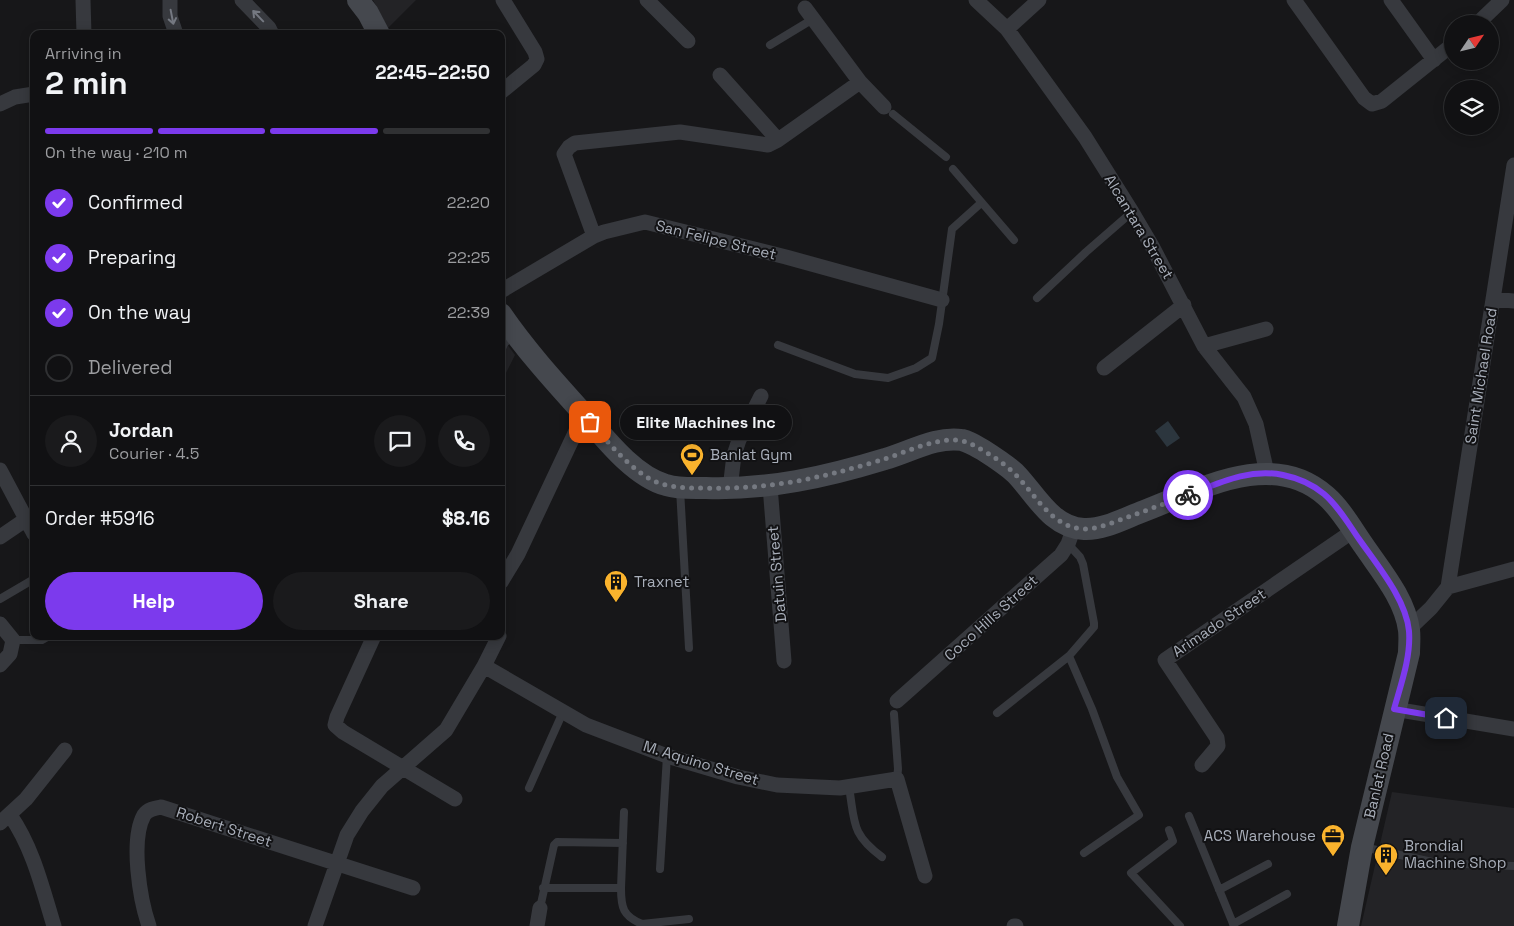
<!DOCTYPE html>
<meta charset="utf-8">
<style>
body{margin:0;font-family:"Space Grotesk",sans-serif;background:#1a1a1c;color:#f1f3f6;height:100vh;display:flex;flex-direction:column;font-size:19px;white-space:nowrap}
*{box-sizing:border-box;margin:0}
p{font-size:16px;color:#9c9da0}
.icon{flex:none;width:28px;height:28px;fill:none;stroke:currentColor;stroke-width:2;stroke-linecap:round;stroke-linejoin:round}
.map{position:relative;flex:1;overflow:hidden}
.drawer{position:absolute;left:30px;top:30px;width:475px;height:610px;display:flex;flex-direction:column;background:#111113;border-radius:10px;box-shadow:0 2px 12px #0003,0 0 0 1px #303133}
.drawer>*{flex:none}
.needle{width:32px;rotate:55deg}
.fabs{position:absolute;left:1444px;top:15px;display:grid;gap:10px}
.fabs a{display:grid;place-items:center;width:55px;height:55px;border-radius:50%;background:#111113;box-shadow:0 2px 12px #0003,0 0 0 1px #303133;font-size:25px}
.pin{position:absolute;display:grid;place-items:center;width:42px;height:42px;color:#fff;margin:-21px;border-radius:10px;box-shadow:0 2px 8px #0006}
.courier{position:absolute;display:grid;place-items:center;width:50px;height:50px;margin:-25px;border:4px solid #7c3aed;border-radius:50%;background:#fff;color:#222;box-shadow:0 1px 6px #0007}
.bubble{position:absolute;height:35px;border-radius:18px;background:#111113;box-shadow:0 2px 12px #0003,0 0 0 1px #303133;font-size:16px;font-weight:700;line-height:35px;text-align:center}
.summary em{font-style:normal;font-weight:700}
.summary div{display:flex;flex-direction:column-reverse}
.summary{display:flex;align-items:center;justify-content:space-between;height:85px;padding:0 15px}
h1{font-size:32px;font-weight:700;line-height:38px}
.bar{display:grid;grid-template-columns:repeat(4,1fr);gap:8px 5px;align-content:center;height:60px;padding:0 15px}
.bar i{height:6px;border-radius:4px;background:#303133}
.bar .current{background:#7c3aed}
.bar p{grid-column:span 4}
.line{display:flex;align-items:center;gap:12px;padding:0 15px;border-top:1px solid #303133}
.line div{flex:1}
.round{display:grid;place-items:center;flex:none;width:52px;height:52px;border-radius:26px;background:#1a1a1c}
ol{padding:0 15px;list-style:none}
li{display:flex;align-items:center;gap:15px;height:55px}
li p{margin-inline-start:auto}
li .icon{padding:5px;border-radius:50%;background:#7c3aed;color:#fff;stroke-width:4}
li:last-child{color:#9c9da0}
li i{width:28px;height:28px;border:2px solid #303133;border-radius:50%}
.primary-button{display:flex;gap:10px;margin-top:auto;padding:10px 15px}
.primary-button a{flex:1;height:58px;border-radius:30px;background:#7c3aed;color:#fff;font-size:20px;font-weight:700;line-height:58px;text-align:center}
.primary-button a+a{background:#1a1a1c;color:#f1f3f6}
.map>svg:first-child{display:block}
.built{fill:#232326}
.water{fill:#2c363e}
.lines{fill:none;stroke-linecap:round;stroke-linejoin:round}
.lane{stroke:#37393e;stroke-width:8}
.street{stroke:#37393e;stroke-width:15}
.secondary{stroke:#45484e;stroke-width:22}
.oneway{stroke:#757982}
.done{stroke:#757981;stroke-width:5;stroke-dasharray:0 9}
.route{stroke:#7c3aed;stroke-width:6}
.labels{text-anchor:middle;stroke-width:4;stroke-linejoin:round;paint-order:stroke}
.street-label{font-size:15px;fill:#a8aeb9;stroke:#121214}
.poi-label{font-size:15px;fill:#a8aeb9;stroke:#121214;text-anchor:start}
</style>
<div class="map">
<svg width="1514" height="926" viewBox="0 0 1514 926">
<rect width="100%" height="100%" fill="#171719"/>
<path class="built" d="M373 0H416L388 28Z
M501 336 515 355 501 383Z
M1392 792 1514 808V926H1361Z"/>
<path class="water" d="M1168 421 1180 438 1167 447 1155 431Z"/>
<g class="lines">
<path class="lane" d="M770 45 813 19
M893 114 946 157
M953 169 1014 240
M1037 298 1086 252 1132 212
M778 345 855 374 888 378 916 368 932 358 939 324 952 229 981 203
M501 351 504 344 513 334
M680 489 689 648
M0 599 34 579
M13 640H42L49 636
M1069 656 1092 709 1117 777 1139 815 1084 853
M997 713 1069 656 1094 627V623L1083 564 1080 557 1068 544
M894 714 898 769 897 779
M849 787C855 823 851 834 882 857
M529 788 563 712
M1189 816 1234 926
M1169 830 1173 841 1131 873 1180 926
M1363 847 1437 863 1514 866
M660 869 667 756
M543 888H621L624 812
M621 888C621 908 623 916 642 924L689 919
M1219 890 1268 864
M540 908 554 845 557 842 623 843
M1233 924 1287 894"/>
<path class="street" d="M83 0 84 34
M170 0V16L176 34
M242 0 269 28 272 34
M647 0 688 41
M976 0 1007 29 1085 137 1132 212 1152 246 1204 346 1244 397 1256 424 1267 473
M1294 0 1364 98 1372 104 1382 101 1452 45
M1391 0 1434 60
M805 8 860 82 884 107
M1477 24 1502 0
M1007 29 1039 0
M720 75 778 140
M501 92 534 65 537 59 535 52 503 0
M0 104 15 97 34 94
M594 236 564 154 569 147 575 143 680 132 768 145 778 140 860 82
M501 291 594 236 604 232 645 222 786 257 942 300
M1493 299 1514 301
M1204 346 1266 329
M1104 368 1184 305
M0 470 34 534
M770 486 784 661
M730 489 734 455 739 440 761 396
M0 537 25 520
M501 582 518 554 584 414
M1448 587 1514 165
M0 624 13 640 10 654 0 665
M1409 629 1431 608 1448 587 1514 569
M374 636 337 717 335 725 343 732 455 799
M484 666 586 725 667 756 738 777 777 785 840 788 897 779 925 876
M897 701 1061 555 1068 544 1074 527
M1394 709 1514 729
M1202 765 1218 746 1217 738 1165 660 1353 531
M10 815C33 848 42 887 54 926
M0 823 26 799 65 750
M149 926C140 900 130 840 144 815 148 809 155 808 161 807L413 888
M315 926 347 835 362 811 382 786 446 730 484 666 499 636
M537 926 540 908
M1014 926H1016"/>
<path class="secondary" d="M358 0 368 13 379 34
M501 314C525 349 553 380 581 411 603 436 633 476 666 485 679 489 693 488 706 488 768 490 826 477 885 459 910 452 936 436 962 440 970 442 976 446 983 450 994 457 1005 464 1015 473 1035 493 1051 528 1084 529 1104 530 1125 518 1144 511 1199 490 1272 448 1326 496 1341 509 1352 529 1364 546 1381 571 1405 599 1409 630 1410 638 1409 646 1409 653L1362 847 1348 926"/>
</g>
<defs><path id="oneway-shaft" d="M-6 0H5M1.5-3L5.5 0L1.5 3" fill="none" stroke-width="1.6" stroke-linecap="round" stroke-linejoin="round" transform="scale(1.25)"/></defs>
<g class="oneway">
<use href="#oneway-shaft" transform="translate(258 16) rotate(-134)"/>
<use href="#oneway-shaft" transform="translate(172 17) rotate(79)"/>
</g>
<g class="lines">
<path class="done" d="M590 422C607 441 631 470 654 481 670 488 686 488 703 488 765 490 818 479 878 461 903 454 930 439 957 440 967 441 974 445 982 450 994 457 1005 464 1015 474 1035 494 1052 528 1084 529 1100 529 1116 521 1131 516 1150 509 1169 502 1188 495"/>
<path class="route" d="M1188 495C1219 483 1249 468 1283 475 1298 478 1312 484 1324 494 1338 506 1348 523 1359 539 1377 565 1406 599 1409 631 1411 657 1401 684 1394 709L1446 718"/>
</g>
<defs>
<g id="stadium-pin" transform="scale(1.25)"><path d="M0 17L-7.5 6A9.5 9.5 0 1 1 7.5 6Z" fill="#fab32d" stroke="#121214"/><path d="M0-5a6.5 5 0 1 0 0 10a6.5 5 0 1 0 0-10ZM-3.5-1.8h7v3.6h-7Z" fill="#111"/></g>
<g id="building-pin" transform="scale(1.25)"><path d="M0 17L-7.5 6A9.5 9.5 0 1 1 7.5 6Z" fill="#fab32d" stroke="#121214"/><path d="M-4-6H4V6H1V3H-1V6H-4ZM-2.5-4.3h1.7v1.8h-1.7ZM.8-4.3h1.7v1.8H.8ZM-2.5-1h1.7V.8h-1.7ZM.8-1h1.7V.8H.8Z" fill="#111"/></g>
<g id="office-pin" transform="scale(1.25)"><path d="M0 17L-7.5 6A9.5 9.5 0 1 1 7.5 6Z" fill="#fab32d" stroke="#121214"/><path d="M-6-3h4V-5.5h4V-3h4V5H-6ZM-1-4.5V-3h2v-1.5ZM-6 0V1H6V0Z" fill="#111"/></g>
</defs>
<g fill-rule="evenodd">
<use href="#stadium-pin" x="692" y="455"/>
<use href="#building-pin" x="616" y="582"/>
<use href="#office-pin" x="1333" y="836"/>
<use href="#building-pin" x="1386" y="855"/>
</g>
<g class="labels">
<g class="street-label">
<text transform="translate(1139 227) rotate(59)" y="5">Alcantara Street</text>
<text transform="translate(716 240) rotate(14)" y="5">San Felipe Street</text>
<text transform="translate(1481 376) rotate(-81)" y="5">Saint Michael Road</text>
<text transform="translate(777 574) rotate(-95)" y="5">Datuin Street</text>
<text transform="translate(991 618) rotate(-42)" y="5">Coco Hills Street</text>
<text transform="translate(1219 623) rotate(-34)" y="5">Arimado Street</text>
<text transform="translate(701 763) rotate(17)" y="5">M. Aquino Street</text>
<text transform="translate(1379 776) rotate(-77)" y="5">Banlat Road</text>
<text transform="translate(224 827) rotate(18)" y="5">Robert Street</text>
</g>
<g class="poi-label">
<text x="710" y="460">Banlat Gym</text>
<text x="634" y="587">Traxnet</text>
<text x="1316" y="841" text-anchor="end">ACS Warehouse</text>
<text x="1404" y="851">Brondial<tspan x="1404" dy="17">Machine Shop</tspan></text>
</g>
</g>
</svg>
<div class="fabs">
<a><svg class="needle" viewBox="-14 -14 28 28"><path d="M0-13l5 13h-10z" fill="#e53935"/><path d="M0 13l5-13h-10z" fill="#9c9da0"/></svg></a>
<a><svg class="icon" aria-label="layers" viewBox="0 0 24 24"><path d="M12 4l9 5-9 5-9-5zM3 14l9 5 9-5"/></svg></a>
</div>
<div class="pin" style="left:590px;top:422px;background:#ea580c"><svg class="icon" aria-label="bag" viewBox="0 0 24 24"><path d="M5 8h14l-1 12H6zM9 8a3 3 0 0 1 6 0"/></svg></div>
<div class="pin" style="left:1446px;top:718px;background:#1f2937"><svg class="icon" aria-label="home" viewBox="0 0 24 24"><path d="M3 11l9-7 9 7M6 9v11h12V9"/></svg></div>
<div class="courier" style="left:1188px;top:495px"><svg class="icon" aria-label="bike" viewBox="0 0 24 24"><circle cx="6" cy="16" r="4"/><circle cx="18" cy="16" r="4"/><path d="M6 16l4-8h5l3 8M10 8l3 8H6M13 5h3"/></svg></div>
<div class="bubble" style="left:620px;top:405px;width:172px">Elite Machines Inc</div>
<section class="drawer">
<div class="summary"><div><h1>2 min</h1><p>Arriving in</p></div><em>22:45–22:50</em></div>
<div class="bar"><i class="current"></i><i class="current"></i><i class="current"></i><i></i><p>On the way · 210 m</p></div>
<ol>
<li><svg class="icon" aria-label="check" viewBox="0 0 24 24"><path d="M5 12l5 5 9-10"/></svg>Confirmed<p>22:20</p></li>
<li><svg class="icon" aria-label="check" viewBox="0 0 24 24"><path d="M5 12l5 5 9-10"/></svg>Preparing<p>22:25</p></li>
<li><svg class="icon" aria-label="check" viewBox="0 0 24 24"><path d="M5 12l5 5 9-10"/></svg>On the way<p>22:39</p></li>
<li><i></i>Delivered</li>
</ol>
<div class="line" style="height:90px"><a class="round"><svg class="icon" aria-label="person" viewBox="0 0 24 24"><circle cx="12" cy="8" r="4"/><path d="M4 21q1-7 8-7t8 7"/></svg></a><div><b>Jordan</b><p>Courier · 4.5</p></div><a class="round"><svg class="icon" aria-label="chat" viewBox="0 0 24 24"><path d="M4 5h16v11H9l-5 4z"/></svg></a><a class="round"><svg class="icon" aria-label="phone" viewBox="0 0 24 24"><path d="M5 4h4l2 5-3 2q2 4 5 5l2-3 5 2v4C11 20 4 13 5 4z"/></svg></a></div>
<div class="line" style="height:65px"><div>Order #5916</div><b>$8.16</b></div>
<div class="primary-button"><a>Help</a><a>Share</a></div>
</section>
</div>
